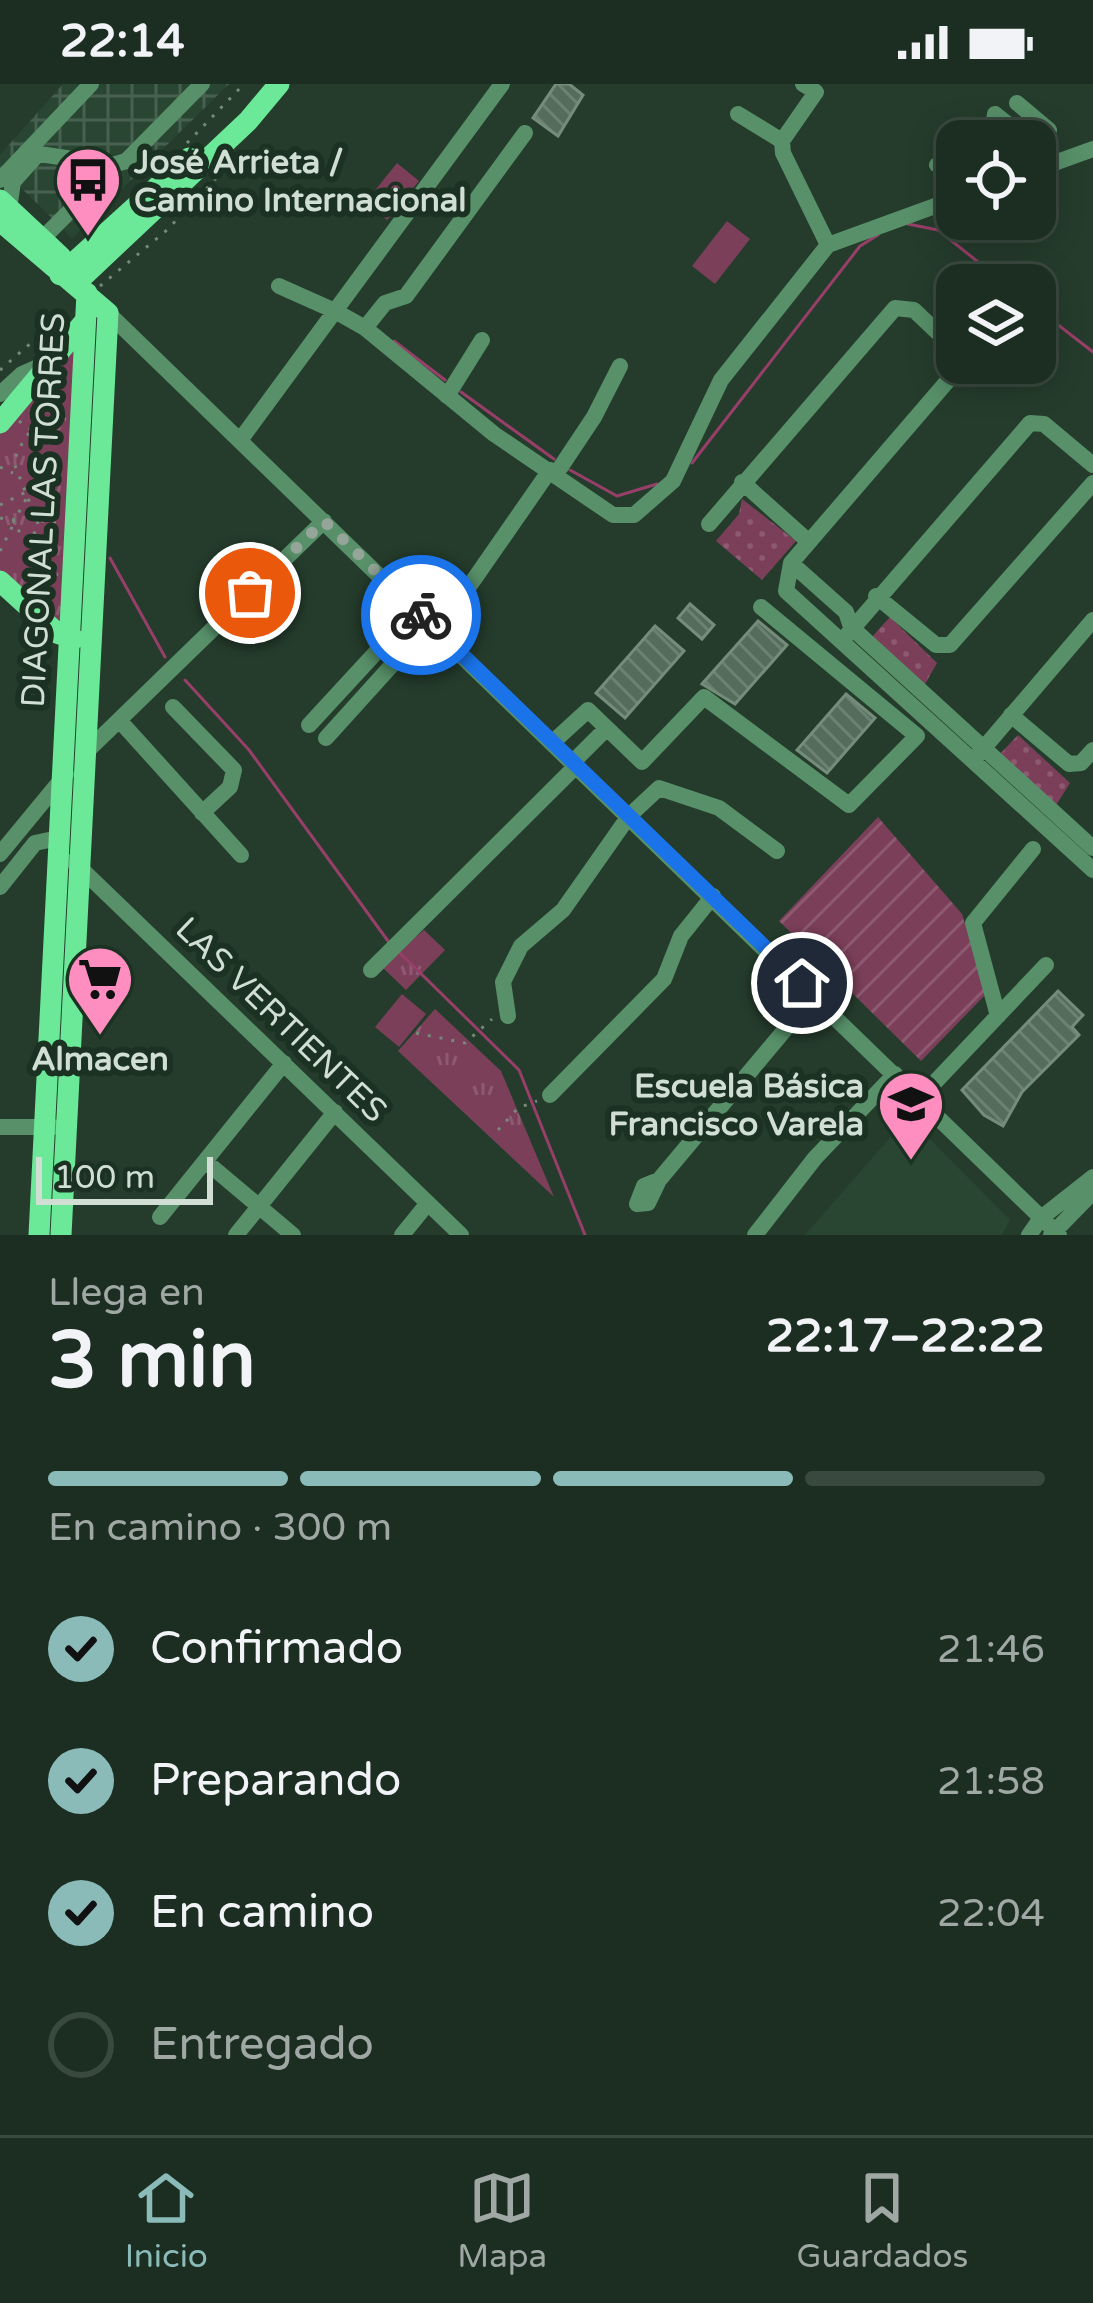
<!DOCTYPE html>
<html lang="es">
<meta charset="utf-8">
<style>
body{margin:0;font-family:"Varela Round",sans-serif;background:#29392e;color:#f1f3f6;height:100vh;display:flex;flex-direction:column;font-size:45px;white-space:nowrap}
*{box-sizing:border-box;margin:0}
p{font-size:39px;color:#a0a8a5}
.icon{flex:none;width:66px;height:66px;fill:none;stroke:currentColor;stroke-width:2;stroke-linecap:round;stroke-linejoin:round}
.map{position:relative;height:1151px;overflow:hidden}
.panel{display:flex;flex-direction:column;background:#1c2d21;flex:1}
.panel>*{flex:none}
.buttons{position:absolute;left:936px;top:36px;display:grid;gap:24px}
.buttons a{display:grid;place-items:center;width:120px;height:120px;border-radius:24px;background:#1c2d21;box-shadow:0 6px 30px #0003,0 0 0 3px #3a493f;font-size:60px}
.scale{position:absolute;left:36px;bottom:30px;width:177px;box-sizing:border-box;padding-left:12px;border:6px solid #d1ded4;border-top:0;font-size:33px;line-height:42px;white-space:nowrap;color:#d1ded4;-webkit-text-stroke:9px #1b3222;paint-order:stroke}
.pin{position:absolute;display:grid;place-items:center;width:102px;height:102px;color:#fff;margin:-51px;border:6px solid #fff;border-radius:50%;box-shadow:0 3px 12px #0007}
.courier{position:absolute;display:grid;place-items:center;width:120px;height:120px;margin:-60px;border:9px solid #1a73e8;border-radius:50%;background:#fff;color:#222;box-shadow:0 3px 15px #0007}
.headline em{font-style:normal;font-weight:700}
.headline div{display:flex;flex-direction:column-reverse}
.headline{display:flex;align-items:center;justify-content:space-between;height:204px;padding:0 48px}
h1{font-size:78px;font-weight:700;line-height:90px}
.bar{display:grid;grid-template-columns:repeat(4,1fr);gap:18px 12px;align-content:center;height:144px;padding:0 48px}
.bar i{height:15px;border-radius:9px;background:#3a493f}
.bar .active{background:#8bbbb9}
.bar p{grid-column:span 4}
ol{padding:0 48px;list-style:none}
li{display:flex;align-items:center;gap:36px;height:132px}
li p{margin-inline-start:auto}
li .icon{padding:12px;border-radius:50%;background:#8bbbb9;color:#111;stroke-width:4}
li:last-child{color:#a0a8a5}
li i{width:66px;height:66px;border:6px solid #3a493f;border-radius:50%}
.status{display:flex;justify-content:space-between;align-items:center;height:84px;padding:0 60px;background:#1c2d21;direction:ltr}
.status svg{height:33px;fill:currentColor}
.dock{display:flex;justify-content:space-around;align-items:center;height:168px;border-top:3px solid #3a493f;background:#1c2d21;font-size:33px;color:#a0a8a5}
.dock a{display:grid;justify-items:center;gap:6px}
.dock .active{color:#8bbbb9}
.map>svg:first-child{display:block}
.built{fill:#294632}
.industrial{fill:url(#industrial-grid)}
.grass{fill:url(#grass-dots)}
.park{fill:url(#park-tufts)}
.garden{fill:url(#garden-furrows)}
.pitch{fill:#7b3f5a}
.lines{fill:none;stroke-linecap:round;stroke-linejoin:round}
.stream{stroke:#973f69;stroke-width:3}
.building{fill:url(#building-back-hatch);stroke:#738d7a;stroke-width:3}
.path{stroke:#76897b;stroke-width:3;stroke-dasharray:3 9;stroke-linecap:butt}
.minor{stroke:#579069;stroke-width:16}
.major{stroke:#6be999;stroke-width:21}
.done{stroke:#95a599;stroke-width:12;stroke-dasharray:0 21.6}
.route{stroke:#1a73e8;stroke-width:15}
.labels{text-anchor:middle;stroke-width:12;stroke-linejoin:round;paint-order:stroke}
.poi-label{font-size:33px;font-weight:bold;fill:#d1ded4;stroke:#1b3222;text-anchor:start}
.street-label{font-size:33px;fill:#d1ded4;stroke:#1b3222}
</style>
<div class="status"><b>22:14</b><svg viewBox="0 0 49 12"><path d="M0 12V9h3v3zM5 12V6h3v6zM10 12V3h3v9zM15 12V0h3v12zM26 1h20v11H26zM47 4h2v5h-2z"/></svg></div>
<div class="map">
<svg width="1093" height="1151" viewBox="0 0 1093 1151">
<defs>
<pattern id="industrial-grid" width="8" height="8" patternUnits="userSpaceOnUse" patternTransform="scale(3)"><rect width="8" height="8" fill="#294632"/><path d="M0 4h8M4 0v8" fill="none" stroke="#47604f"/></pattern>
<pattern id="grass-dots" width="8" height="8" patternUnits="userSpaceOnUse" patternTransform="scale(3)"><rect width="8" height="8" fill="#7b3f5a"/><path d="M2 2h.1M6 6h.1" fill="none" stroke="#8d5a71" stroke-width="1.8" stroke-linecap="round"/></pattern>
<pattern id="park-tufts" width="24" height="20" patternUnits="userSpaceOnUse" patternTransform="scale(3)"><rect width="24" height="20" fill="#7b3f5a"/><path d="M3 7l-1-3M5 7V3M7 7l1-3M15 17l-1-3M17 17v-4M19 17l1-3" fill="none" stroke="#8d5a71"/></pattern>
<pattern id="garden-furrows" width="10" height="10" patternUnits="userSpaceOnUse" patternTransform="scale(3)"><rect width="10" height="10" fill="#7b3f5a"/><path d="M-1 1l2-2M0 10L10 0M9 11l2-2" fill="none" stroke="#8d5a71"/></pattern>
<pattern id="building-back-hatch" width="6" height="6" patternUnits="userSpaceOnUse" patternTransform="scale(3)"><rect width="6" height="6" fill="#546c5b"/><path d="M-1 5l2 2M0 0l6 6M5-1l2 2" fill="none" stroke="#6c8172"/></pattern>
</defs>
<rect width="100%" height="100%" fill="#253c2c"/>
<path class="built" d="M908 1033 1010 1136 1002 1151H805Z"/>
<path class="industrial" d="M63 0H229L72 154 0 83V71Z"/>
<path class="grass" d="M742 415 796 457 762 496 716 457 739 430Z
M890 533 937 579 924 602 871 554Z
M1018 651 1070 699 1055 723 999 671Z"/>
<path class="park" d="M79 254 62 551 0 494V350Z
M424 846 445 866 406 906 381 882Z
M435 925 501 987 554 1113 398 967Z"/>
<path class="garden" d="M878 733 962 830 986 910 921 977 779 837Z"/>
<path class="pitch" d="M397 79 419 97 387 136 365 119Z
M727 137 750 155 715 200 692 182Z
M402 910 426 930 399 963 375 943Z"/>
<g class="lines">
<path class="stream" d="M908 140 938 146 1007 201
M1035 223 1093 268
M394 257 445 296
M461 308 554 375
M692 379 860 162 878 151
M570 386 617 412 657 400
M110 474 165 573
M185 596 249 666 388 857
M399 868 519 986 585 1151"/>
</g>
<path class="building" d="M556 0H569L583 11 558 52 533 34Z
M690 520 714 541 702 555 678 534Z
M758 537 787 561 735 620 702 600Z
M655 542 684 567 625 634 596 609Z
M846 610 875 634 827 689 797 666Z
M1058 907 1083 931 1072 943 1079 951 1022 1008 1003 1042 984 1031 962 1006Z"/>
<g class="lines">
<path class="path" d="M187 59 244 0
M100 202 167 146 241 68
M0 286 71 224
M19 337 52 361 44 400 59 424
M41 340 66 335
M0 383 13 389
M0 421 26 408
M0 434 15 436
M41 437 61 439
M13 439 43 384
M29 459 33 486 54 521
M0 467 13 441 29 457 39 442 14 379C20 353 43 338 49 310
M35 480 58 491
M416 949 465 959 492 935
M498 1046 518 1024 537 1017"/>
<path class="minor" d="M803 0 816 8 782 57 783 69 828 161
M1017 19 1049 46 1035 71
M738 30 782 57
M991 57 995 30 1029 57
M26 68 113 81 126 77 202 0
M937 81 957 90
M1035 86 1093 65
M0 96 91 0
M9 125 13 98 38 70
M42 155 93 104
M279 202 335 227 502 0
M108 229 1059 1151
M365 244 385 219 406 212 525 49
M963 279 791 479 786 507 1093 786
M0 310 22 290 49 278
M447 312 482 256
M241 355 335 227 365 244 494 350 613 431H634L673 397 721 296 828 161 957 114
M556 390 594 333 620 282
M742 398 809 458
M709 440 895 224 914 226 957 267
M791 479 846 528 851 543 1093 764
M876 512 936 561H950L1093 399
M459 517 550 386
M847 551 1030 339 1044 340 1093 381
M173 623 234 686 230 703 202 729
M1011 631 1069 680 1081 679 1093 666
M119 636 241 771
M309 641 416 525
M326 654 430 539
M553 658 588 626 642 678 704 613 849 721 917 652 761 523
M83 671 324 437
M977 672 1093 536
M573 678 606 645
M0 770 66 690
M73 777 461 1151
M0 803 35 759 58 754
M371 886 577 681
M508 932 503 898 521 862 563 826 629 732 659 704 719 724 777 767
M998 932 973 839 1033 765
M550 1011 664 895 681 852 713 812
M920 1014 1046 881
M0 1043H53
M205 1077 293 1151
M659 1096 644 1102 637 1120 648 1119 659 1096 804 923 802 899
M160 1133 284 979
M236 1151 335 1028
M402 1151 428 1119
M755 1151 815 1074 895 990
M1029 1151 1041 1134 1093 1093
M1051 1151 1093 1108"/>
<path class="major" d="M0 116 61 173
M0 137 108 229 61 1151
M60 191 189 74
M76 199 248 37 279 0
M0 339 85 237
M0 497 57 549 74 555
M39 1151 87 209"/>
</g>
<g class="lines">
<path class="done" d="M250 509 324 437 421 531"/>
<path class="route" d="M421 531 802 899"/>
</g>
<defs>
<g id="bus-pin" transform="scale(3.45)"><path d="M0 17L-7.5 6A9.5 9.5 0 1 1 7.5 6Z" fill="#fd8ebf" stroke="#1b3222"/><path d="M-5-6H5V4H4V6H2V4H-2V6H-4V4H-5ZM-3.5-4V0h7V-4ZM-3.5 1.2v1.5H-2V1.2ZM2 1.2v1.5H3.5V1.2Z" fill="#111"/></g>
<g id="supermarket-pin" transform="scale(3.45)"><path d="M0 17L-7.5 6A9.5 9.5 0 1 1 7.5 6Z" fill="#fd8ebf" stroke="#1b3222"/><path d="M-6-5.5h2.5l.6 2H6L4.5 2H-2.5L-4.4-4H-6ZM-1.5 3.2a1.3 1.3 0 1 0 .1 0ZM3 3.2a1.3 1.3 0 1 0 .1 0Z" fill="#111"/></g>
<g id="school-pin" transform="scale(3.45)"><path d="M0 17L-7.5 6A9.5 9.5 0 1 1 7.5 6Z" fill="#fd8ebf" stroke="#1b3222"/><path d="M0-5L7-2L0 1L-7-2ZM-4 1L0 2.5L4 1V4Q0 6-4 4Z" fill="#111"/></g>
</defs>
<g fill-rule="evenodd">
<use href="#bus-pin" x="88" y="96"/>
<use href="#supermarket-pin" x="100" y="895"/>
<use href="#school-pin" x="911" y="1020"/>
</g>
<g class="labels">
<g class="poi-label">
<text x="134" y="89">José Arrieta /<tspan x="134" dy="38">Camino Internacional</tspan></text>
<text x="100" y="986" text-anchor="middle">Almacen</text>
<text x="864" y="1013" text-anchor="end">Escuela Básica<tspan x="864" dy="38">Francisco Varela</tspan></text>
</g>
<g class="street-label">
<text transform="translate(42 426) rotate(-87)" y="12">DIAGONAL LAS TORRES</text>
<text transform="translate(282 935) rotate(44)" y="12">LAS VERTIENTES</text>
</g>
</g>
</svg>
<div class="buttons">
<a><svg class="icon" aria-label="locate" viewBox="0 0 24 24"><circle cx="12" cy="12" r="6"/><path d="M12 2v4M12 18v4M2 12h4M18 12h4"/></svg></a>
<a><svg class="icon" aria-label="layers" viewBox="0 0 24 24"><path d="M12 4l9 5-9 5-9-5zM3 14l9 5 9-5"/></svg></a>
</div>
<div class="scale">100 m</div>
<div class="pin" style="left:250px;top:509px;background:#ea580c"><svg class="icon" aria-label="bag" viewBox="0 0 24 24"><path d="M5 8h14l-1 12H6zM9 8a3 3 0 0 1 6 0"/></svg></div>
<div class="pin" style="left:802px;top:899px;background:#1f2937"><svg class="icon" aria-label="home" viewBox="0 0 24 24"><path d="M3 11l9-7 9 7M6 9v11h12V9"/></svg></div>
<div class="courier" style="left:421px;top:531px"><svg class="icon" aria-label="bike" viewBox="0 0 24 24"><circle cx="6" cy="16" r="4"/><circle cx="18" cy="16" r="4"/><path d="M6 16l4-8h5l3 8M10 8l3 8H6M13 5h3"/></svg></div>
</div>
<section class="panel">
<div class="headline"><div><h1>3 min</h1><p>Llega en</p></div><em>22:17–22:22</em></div>
<div class="bar"><i class="active"></i><i class="active"></i><i class="active"></i><i></i><p>En camino · 300 m</p></div>
<ol>
<li><svg class="icon" aria-label="check" viewBox="0 0 24 24"><path d="M5 12l5 5 9-10"/></svg>Confirmado<p>21:46</p></li>
<li><svg class="icon" aria-label="check" viewBox="0 0 24 24"><path d="M5 12l5 5 9-10"/></svg>Preparando<p>21:58</p></li>
<li><svg class="icon" aria-label="check" viewBox="0 0 24 24"><path d="M5 12l5 5 9-10"/></svg>En camino<p>22:04</p></li>
<li><i></i>Entregado</li>
</ol>
</section>
<nav class="dock">
<a class="active"><svg class="icon" aria-label="home" viewBox="0 0 24 24"><path d="M3 11l9-7 9 7M6 9v11h12V9"/></svg>Inicio</a>
<a><svg class="icon" aria-label="map" viewBox="0 0 24 24"><path d="M3 6l6-2 6 2 6-2v14l-6 2-6-2-6 2zM9 4v14M15 6v14"/></svg>Mapa</a>
<a><svg class="icon" aria-label="saved" viewBox="0 0 24 24"><path d="M7 4h10v16l-5-4-5 4z"/></svg>Guardados</a>
</nav>
